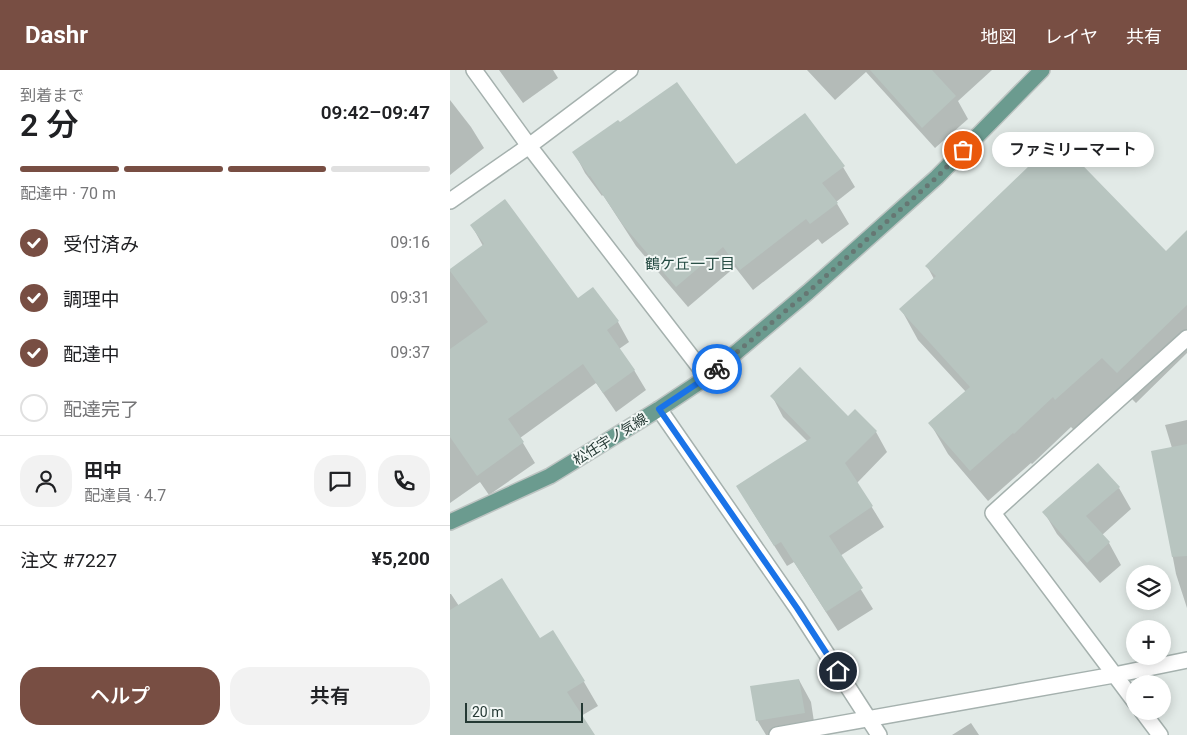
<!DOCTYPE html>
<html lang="ja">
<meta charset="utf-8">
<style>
body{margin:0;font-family:Roboto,"Noto Sans JP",sans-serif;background:#f2f2f2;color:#202124;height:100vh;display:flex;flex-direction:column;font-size:19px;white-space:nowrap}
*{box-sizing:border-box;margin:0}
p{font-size:16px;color:#757577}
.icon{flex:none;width:28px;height:28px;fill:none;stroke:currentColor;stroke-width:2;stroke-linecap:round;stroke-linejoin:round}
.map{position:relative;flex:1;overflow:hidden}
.drawer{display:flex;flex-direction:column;background:#fff;width:450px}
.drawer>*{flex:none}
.tools{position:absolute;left:676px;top:495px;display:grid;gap:10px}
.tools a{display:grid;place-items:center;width:45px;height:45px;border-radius:50%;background:#fff;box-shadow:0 2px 12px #0003;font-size:25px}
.scale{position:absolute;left:15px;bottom:12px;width:118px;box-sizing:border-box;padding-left:5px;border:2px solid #243934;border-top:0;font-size:14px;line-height:18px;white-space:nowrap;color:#243934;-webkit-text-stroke:4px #f2f7f5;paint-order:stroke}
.pin{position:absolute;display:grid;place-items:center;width:42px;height:42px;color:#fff;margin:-21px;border:2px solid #fff;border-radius:50%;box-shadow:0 1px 5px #0007}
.courier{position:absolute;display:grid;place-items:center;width:50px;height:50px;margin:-25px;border:4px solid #1a73e8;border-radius:50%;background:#fff;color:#222;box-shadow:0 1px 6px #0007}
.bubble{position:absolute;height:35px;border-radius:18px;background:#fff;box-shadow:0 2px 12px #0003;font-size:16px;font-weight:600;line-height:35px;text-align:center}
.overview em{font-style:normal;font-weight:600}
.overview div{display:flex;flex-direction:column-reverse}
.overview{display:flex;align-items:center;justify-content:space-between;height:85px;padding:0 20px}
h1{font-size:32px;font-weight:600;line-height:38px}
.bar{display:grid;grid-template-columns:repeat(4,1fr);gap:8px 5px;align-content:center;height:60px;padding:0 20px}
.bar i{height:6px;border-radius:4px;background:#e0e0e0}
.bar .on{background:#784e43}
.bar p{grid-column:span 4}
.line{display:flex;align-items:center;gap:12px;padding:0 20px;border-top:1px solid #e0e0e0}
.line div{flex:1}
.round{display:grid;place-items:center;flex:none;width:52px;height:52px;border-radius:20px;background:#f2f2f2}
ol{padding:0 20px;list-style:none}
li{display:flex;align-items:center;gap:15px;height:55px}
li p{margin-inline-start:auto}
li .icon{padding:5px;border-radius:50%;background:#784e43;color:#fff;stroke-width:4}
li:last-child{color:#757577}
li i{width:28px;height:28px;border:2px solid #e0e0e0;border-radius:50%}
.button{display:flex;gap:10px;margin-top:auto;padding:10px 20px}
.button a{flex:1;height:58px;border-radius:20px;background:#784e43;color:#fff;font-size:20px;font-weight:600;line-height:58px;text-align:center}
.button a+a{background:#f2f2f2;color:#202124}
header{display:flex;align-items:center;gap:30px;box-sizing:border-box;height:70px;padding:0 25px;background:#784e43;color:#fff}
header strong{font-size:24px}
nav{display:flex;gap:28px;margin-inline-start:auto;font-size:18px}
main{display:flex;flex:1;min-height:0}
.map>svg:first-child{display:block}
.shadow{fill:#0003}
.building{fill:#b8c5c0}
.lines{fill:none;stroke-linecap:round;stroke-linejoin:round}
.minor-casing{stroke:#a5b1ae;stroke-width:18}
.primary-casing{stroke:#bdc4c2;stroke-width:18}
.minor{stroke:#fff;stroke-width:15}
.primary{stroke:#6b9b8f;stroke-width:15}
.done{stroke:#667773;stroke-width:5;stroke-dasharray:0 9}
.route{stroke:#1a73e8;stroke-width:6}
.labels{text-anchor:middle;stroke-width:4;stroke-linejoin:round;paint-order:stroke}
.street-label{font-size:14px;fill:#243934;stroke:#f2f7f5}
.neighbourhood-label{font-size:15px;fill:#224940;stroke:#f2f7f5}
</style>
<header>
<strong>Dashr</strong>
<nav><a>地図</a><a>レイヤ</a><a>共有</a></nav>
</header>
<main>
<section class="drawer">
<div class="overview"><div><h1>2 分</h1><p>到着まで</p></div><em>09:42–09:47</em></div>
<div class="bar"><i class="on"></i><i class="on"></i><i class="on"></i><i></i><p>配達中 · 70 m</p></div>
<ol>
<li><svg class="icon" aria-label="check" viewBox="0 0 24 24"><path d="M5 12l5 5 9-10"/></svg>受付済み<p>09:16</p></li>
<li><svg class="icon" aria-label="check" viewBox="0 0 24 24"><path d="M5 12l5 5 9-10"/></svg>調理中<p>09:31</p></li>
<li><svg class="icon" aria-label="check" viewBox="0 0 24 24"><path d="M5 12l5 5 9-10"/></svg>配達中<p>09:37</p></li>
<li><i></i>配達完了</li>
</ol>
<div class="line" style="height:90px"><a class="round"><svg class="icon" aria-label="person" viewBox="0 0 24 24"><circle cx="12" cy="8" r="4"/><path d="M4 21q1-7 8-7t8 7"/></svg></a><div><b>田中</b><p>配達員 · 4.7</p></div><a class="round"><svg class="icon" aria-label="chat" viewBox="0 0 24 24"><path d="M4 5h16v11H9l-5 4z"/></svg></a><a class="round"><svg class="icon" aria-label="phone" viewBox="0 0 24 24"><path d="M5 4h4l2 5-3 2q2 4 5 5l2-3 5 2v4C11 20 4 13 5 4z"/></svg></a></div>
<div class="line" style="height:65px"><div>注文 #7227</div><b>¥5,200</b></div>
<div class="button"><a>ヘルプ</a><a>共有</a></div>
</section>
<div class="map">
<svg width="737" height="665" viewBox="0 0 737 665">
<rect width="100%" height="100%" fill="#e2eae7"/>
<path class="shadow" d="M49 0H103L108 8 73 33Z
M357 0H542L508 31 518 49 485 78 416 2 385 30Z
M0 30 21 57 34 78 0 105Z
M124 82 286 96 393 97 405 117 386 132 399 154 372 174 368 169 303 220 285 197 238 237 186 176 153 125 152 126 135 103Z
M22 156 127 230 143 219 168 252 179 272 169 279 184 300 196 320 166 342 146 313 70 368 85 393 39 425 30 412 0 433V201L33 176Z
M737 162V283L686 333 671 318 624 360 621 357 582 394 581 393 538 431 498 384 480 353 516 322 468 270 451 239 484 209 477 196 716 182Z
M322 326 398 348 426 362 437 382 407 413 434 457 390 486 423 539 388 561 344 492 337 496 299 436 358 372 333 347Z
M737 350V538L726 504 703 382 722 378 715 355Z
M669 418 681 439 652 465 659 473 671 495 650 513 607 464 594 442Z
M0 524H1L9 536 90 570 134 612 148 636 131 646 143 665H0Z
M349 610 361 632 366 665H316L307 650Z
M521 653 529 665H502Z"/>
<path class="building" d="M420 0H482L506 26 472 58Z
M227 12 286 94 355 43 395 96 372 113 388 133 360 154 356 149 290 200 273 177 226 217 173 155 140 106H139L122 82 168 50 170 52Z
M607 69 716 181 737 160V235L667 303 652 288 605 330 603 327 564 364 563 363 520 401 478 353 520 317 449 239 486 206 475 196Z
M55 129 128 228 143 217 169 251 157 260 185 300 153 323 133 294 58 349 74 372 27 406 0 367V279L38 252 0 201V199L34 174 20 155Z
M350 297 398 346 405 339 427 361 395 393 423 436 379 466 413 518 376 542 331 472 324 476 286 416 361 368 320 326Z
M737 374V486L722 487 701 381Z
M648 393 670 417 636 446 660 472 637 493 592 442Z
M52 508 90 568 103 560 135 611 117 622 145 665H0V540Z
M349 609 355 643 306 651 300 616Z"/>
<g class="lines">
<g class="minor-casing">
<path id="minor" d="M24 0 79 76 257 307
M0 131 79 76 180 0
M209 339 347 538 429 665
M685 632 543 443 737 268
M692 641 710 665
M327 665 664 605 737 590"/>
</g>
<g class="primary-casing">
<path id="primary" d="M0 452 100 406 209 339 257 307 358 222 487 107 592 0"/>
</g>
<use href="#minor" class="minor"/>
<use href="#primary" class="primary"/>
</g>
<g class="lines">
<path class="done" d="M267 299 358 222 487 107 513 80"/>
<path class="route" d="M267 299 257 307 209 339 347 538 388 601"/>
</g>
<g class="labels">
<g class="street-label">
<text transform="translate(160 369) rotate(-32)" y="5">松任宇ノ気線</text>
</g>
<g class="neighbourhood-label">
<text x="240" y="199">鶴ケ丘一丁目</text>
</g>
</g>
</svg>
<div class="tools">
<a><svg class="icon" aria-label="layers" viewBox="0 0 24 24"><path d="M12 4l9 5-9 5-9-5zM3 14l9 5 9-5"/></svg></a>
<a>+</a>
<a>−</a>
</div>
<div class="scale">20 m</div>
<div class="pin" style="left:513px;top:80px;background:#ea580c"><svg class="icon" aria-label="bag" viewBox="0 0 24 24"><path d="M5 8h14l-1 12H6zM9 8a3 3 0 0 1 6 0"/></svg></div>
<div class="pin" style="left:388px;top:601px;background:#1f2937"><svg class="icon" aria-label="home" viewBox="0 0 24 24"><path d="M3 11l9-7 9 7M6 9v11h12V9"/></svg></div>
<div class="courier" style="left:267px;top:299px"><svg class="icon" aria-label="bike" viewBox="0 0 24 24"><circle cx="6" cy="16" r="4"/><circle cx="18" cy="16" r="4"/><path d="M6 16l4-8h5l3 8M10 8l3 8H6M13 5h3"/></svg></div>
<div class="bubble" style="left:542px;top:62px;width:162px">ファミリーマート</div>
</div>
</main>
